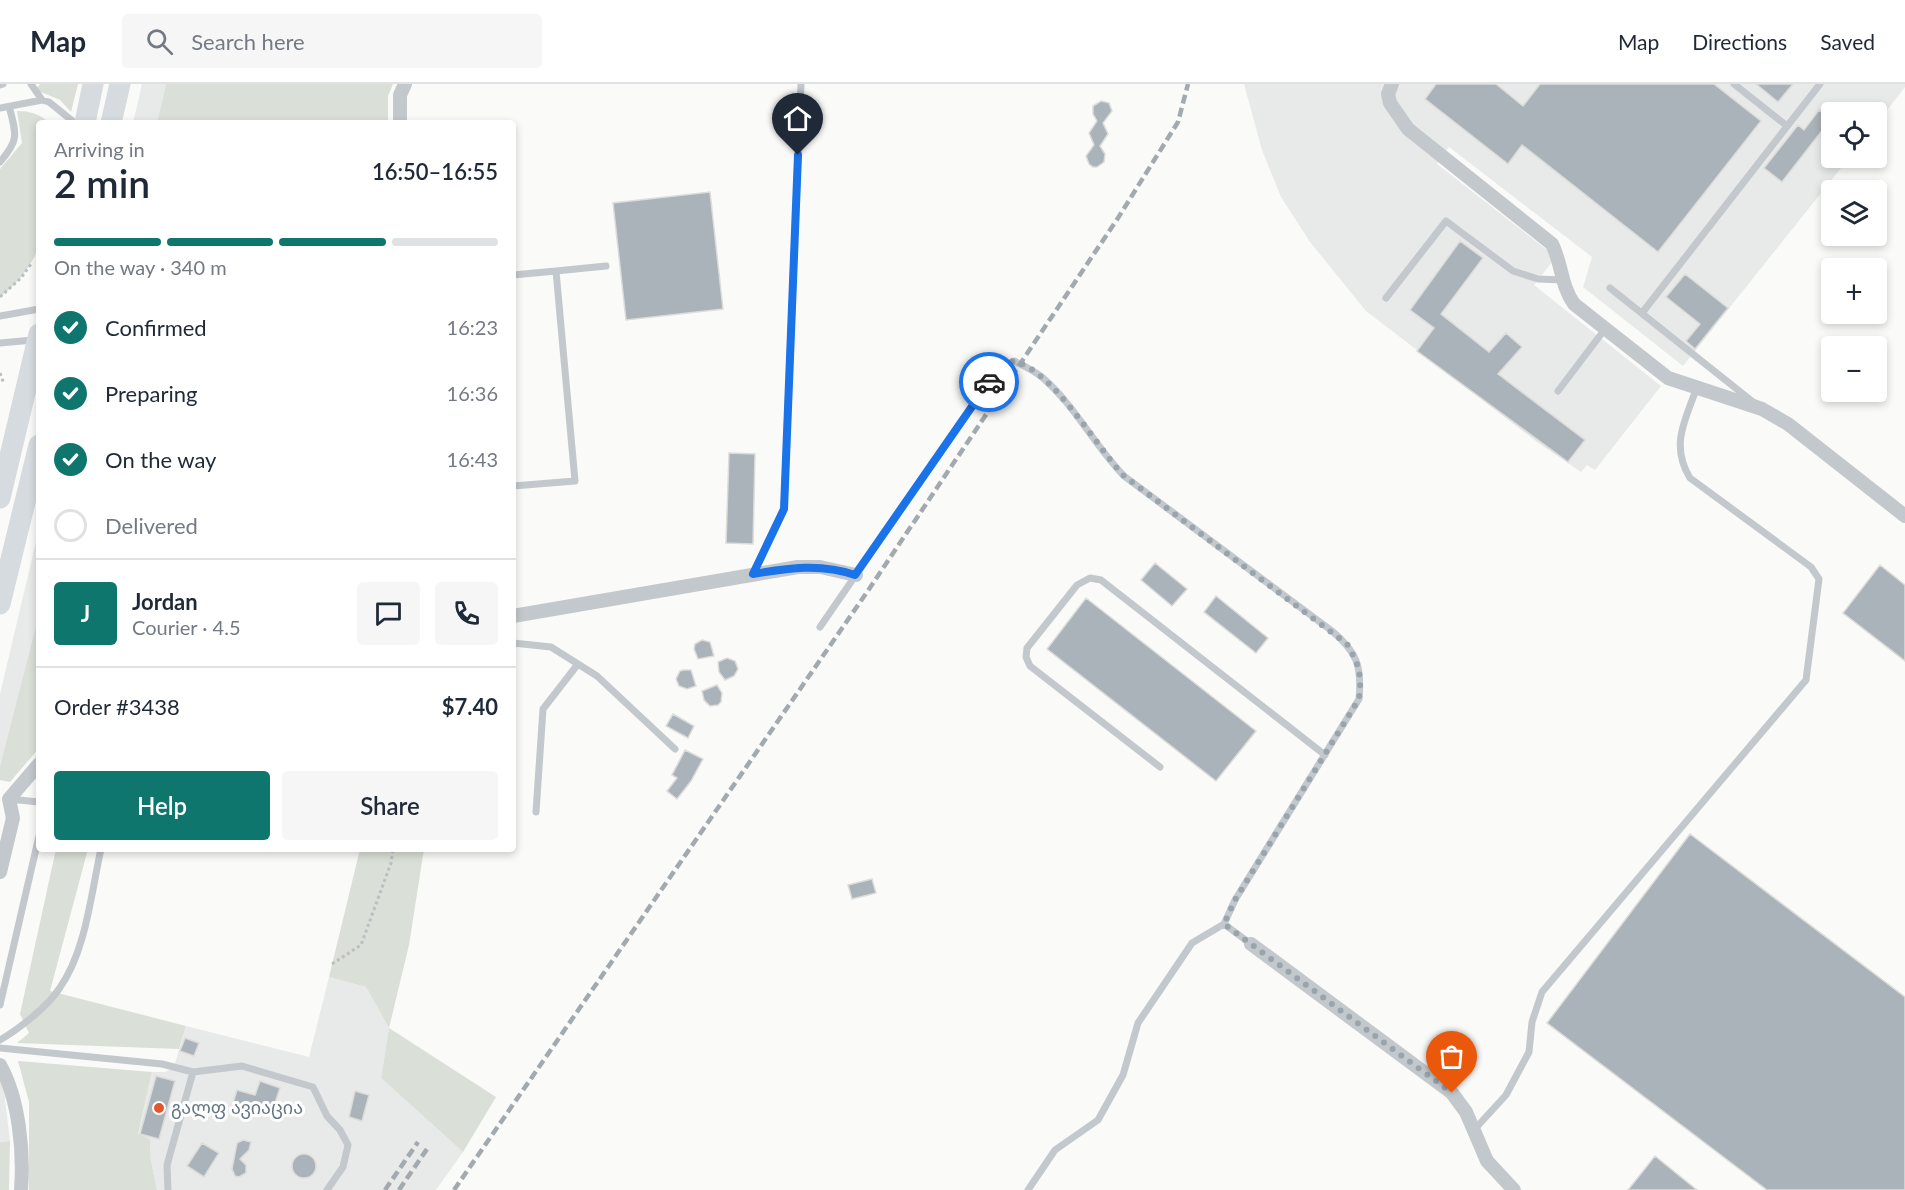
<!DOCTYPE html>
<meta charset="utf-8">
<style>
body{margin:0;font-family:Lato,"Noto Sans Georgian",sans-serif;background:#f6f6f7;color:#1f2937;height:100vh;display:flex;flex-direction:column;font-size:22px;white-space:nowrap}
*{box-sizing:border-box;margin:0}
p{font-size:20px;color:#747a83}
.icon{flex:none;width:33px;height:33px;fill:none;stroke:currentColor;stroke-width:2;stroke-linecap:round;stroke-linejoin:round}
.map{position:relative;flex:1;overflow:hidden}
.panel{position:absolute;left:36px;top:36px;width:480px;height:732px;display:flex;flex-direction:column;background:#fff;border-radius:6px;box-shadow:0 3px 9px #0003}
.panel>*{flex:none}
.fabs{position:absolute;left:1821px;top:18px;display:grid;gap:12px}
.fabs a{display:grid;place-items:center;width:66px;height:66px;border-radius:6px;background:#fff;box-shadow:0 3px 9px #0003;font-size:30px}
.pin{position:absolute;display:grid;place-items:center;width:51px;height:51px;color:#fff;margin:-62px -26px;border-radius:50% 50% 50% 0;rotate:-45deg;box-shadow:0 0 6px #0007}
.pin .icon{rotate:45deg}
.courier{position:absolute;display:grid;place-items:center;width:60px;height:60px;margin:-30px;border:4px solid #1a73e8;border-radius:50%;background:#fff;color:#222;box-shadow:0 2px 8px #0007}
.headline em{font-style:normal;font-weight:600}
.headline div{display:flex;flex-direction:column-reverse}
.headline{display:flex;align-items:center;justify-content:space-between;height:102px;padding:0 18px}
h1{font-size:39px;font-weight:600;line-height:45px}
.bar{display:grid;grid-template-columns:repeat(4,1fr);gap:9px 6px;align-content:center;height:72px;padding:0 18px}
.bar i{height:8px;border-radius:4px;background:#e0e1e3}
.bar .on{background:#0f766e}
.bar p{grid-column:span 4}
.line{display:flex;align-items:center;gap:15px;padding:0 18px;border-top:2px solid #e0e1e3}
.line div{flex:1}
.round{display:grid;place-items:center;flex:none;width:63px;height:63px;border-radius:6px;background:#f6f6f7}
ol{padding:0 18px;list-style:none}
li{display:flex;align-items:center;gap:18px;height:66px}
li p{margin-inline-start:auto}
li .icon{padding:6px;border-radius:50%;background:#0f766e;color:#fff;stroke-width:4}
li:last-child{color:#747a83}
li i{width:33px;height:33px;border:3px solid #e0e1e3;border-radius:50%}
.primary-button{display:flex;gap:12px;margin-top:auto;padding:12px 18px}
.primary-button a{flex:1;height:69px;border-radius:6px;background:#0f766e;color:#fff;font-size:24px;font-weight:600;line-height:69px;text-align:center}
.primary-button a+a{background:#f6f6f7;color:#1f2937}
header{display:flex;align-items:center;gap:36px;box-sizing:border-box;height:84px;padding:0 30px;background:#fff;border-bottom:2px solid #e0e1e3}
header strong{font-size:28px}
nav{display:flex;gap:33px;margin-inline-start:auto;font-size:21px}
.search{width:420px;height:54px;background:#f6f6f7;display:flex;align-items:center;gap:15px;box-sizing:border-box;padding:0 21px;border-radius:6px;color:#747a83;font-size:22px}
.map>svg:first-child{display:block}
.built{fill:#e8e9e9}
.green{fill:#dadfd7}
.building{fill:#aab3b9;stroke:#dcdcda;stroke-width:1.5}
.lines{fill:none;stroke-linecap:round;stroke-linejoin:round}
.path{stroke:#bbbfc2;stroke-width:3;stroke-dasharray:3 3;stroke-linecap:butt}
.lane{stroke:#c3c8cc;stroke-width:7}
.street{stroke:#c3c8cc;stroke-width:14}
.primary{stroke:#d6dbdf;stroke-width:21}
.rail{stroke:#a2aab0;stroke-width:4.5;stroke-dasharray:9 4.5;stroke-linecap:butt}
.done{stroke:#99a4ac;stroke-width:6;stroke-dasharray:0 10.8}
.route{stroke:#1a73e8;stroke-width:8}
.poi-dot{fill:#e4572e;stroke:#fff;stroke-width:2}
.labels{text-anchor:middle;stroke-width:6;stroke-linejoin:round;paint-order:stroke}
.poi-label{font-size:18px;fill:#657683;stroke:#fff;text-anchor:start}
</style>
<header>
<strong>Map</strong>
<div class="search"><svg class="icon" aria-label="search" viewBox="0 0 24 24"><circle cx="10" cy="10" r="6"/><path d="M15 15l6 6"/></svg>Search here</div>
<nav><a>Map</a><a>Directions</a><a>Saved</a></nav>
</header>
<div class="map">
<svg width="1905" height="1106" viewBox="0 0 1905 1106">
<rect width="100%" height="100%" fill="#fafaf8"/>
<path class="built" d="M142 0H166L157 39H133Z
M1244 0H1905V3L1877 39 1876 28H1832V74H1849L1683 282 1583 203 1592 173 1449 63 1437 80 1556 173 1534 201 1661 302 1595 386 1587 381 1581 388 1537 358 1366 227 1310 158 1281 113 1262 66Z
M39 445V530L0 682V610Z
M329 893 366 903 389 944 381 994 463 1068 436 1106H157L150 1072V1055L138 1051 152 988H165L174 983 186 942 309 973Z
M0 995 4 1007 10 1057 0 1058Z"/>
<path class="green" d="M40 0H78L71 28 60 16 36 6Z
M166 0H393L388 12V39H157Z
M17 27C31 27 39 30 50 39H39V163C30 184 18 199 0 213V85L22 59Z
M39 530V664L10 698 0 696V682Z
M56 765H88L50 907 186 942 179 965 17 959 29 949 20 930Z
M360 765H424L409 861 389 944 496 1013 463 1068 381 994 389 944 366 903 329 893Z
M18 977 152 988 138 1050 150 1055V1072L157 1106H29V1018Z
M10 1057 9 1106H0V1058Z"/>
<path class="building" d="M1436 0H1496L1523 22 1540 0H1714L1761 37 1658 168 1522 61 1508 80 1425 15Z
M1756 0H1793L1778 18Z
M1101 17 1109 19 1112 27 1103 39 1108 50 1100 62 1105 70 1104 78 1097 83H1093L1089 80 1086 72 1094 61 1089 49 1097 37 1093 30V22Z
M1819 26 1831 35 1782 98 1764 84 1798 41 1804 46Z
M710 108 723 225 626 236 613 119Z
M1460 157 1483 174 1441 230 1489 268 1506 249 1522 263 1498 290 1585 356 1568 378 1417 267 1434 244 1410 226Z
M1685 190 1728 224 1695 265 1686 257 1700 240 1666 213Z
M729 369 755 370 753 460 726 459Z
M1155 479 1187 505 1172 522 1141 496Z
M1880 481 1905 501V577L1843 529Z
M1216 512 1268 554 1256 569 1204 528Z
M1086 514 1256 647 1216 697 1047 565Z
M702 556 710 558 714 572 698 575 694 565 695 560Z
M727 574 735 577 738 585 734 592 725 596 719 588 718 578Z
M684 586H691L696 602 687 605 679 602 676 595 680 587Z
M717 601 722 609 721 618 718 621 710 622 704 616 702 607Z
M673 630 694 642 688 654 666 642Z
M685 666 703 675 691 697 677 715 667 707 677 694 672 691Z
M1690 750 1905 913V1106H1767L1547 939Z
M872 795 876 809 852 815 848 801Z
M185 954 199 959 194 972 180 967Z
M156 992 175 997 159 1055 140 1050Z
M260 997 280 1004 271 1031 233 1019 237 1006 255 1011Z
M355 1007 369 1011 362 1037 349 1033Z
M243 1056 251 1058 249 1066 240 1075 246 1081V1089L239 1093 235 1092 232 1085 237 1059Z
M202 1059 219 1069 204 1093 187 1082Z
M292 1082a12 12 0 1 1 24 0a12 12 0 1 1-24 0Z
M1655 1072 1697 1106H1628Z"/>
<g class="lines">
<path class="path" d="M0 213 21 194 31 180
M0 289 4 300
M332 880 361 861 391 779 393 765"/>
<path class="lane" d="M31 0 42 16
M1734 0 1787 42
M0 1 3 0
M0 24 42 16 49 18 75 39
M0 78C18 57 17 52 10 26
M556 187 606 182
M513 191 556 187 575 397 513 402
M1610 204 1753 318
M1386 214 1446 137 1513 187 1538 195 1563 196
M1642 229 1820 0
M0 232 39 225
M0 259 33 256
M1558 307 1605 245
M753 490 784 425 801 0
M820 543 997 286 1014 277C1024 282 1035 287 1043 294 1075 322 1095 362 1124 392L1332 547C1357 568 1362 582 1359 615L1235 816 1224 840 1251 860
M513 559 551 563 597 592 675 665
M1160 683 1030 582 1026 573 1027 564 1077 501 1090 494 1101 496 1325 671
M9 715 39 718
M536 728 543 625 578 580
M0 921 39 752
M0 956C19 945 47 923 59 905 86 868 91 809 101 765
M0 964 162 980 193 988 242 982 313 1003 327 1032 340 1046 348 1061 343 1083 327 1106
M1473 1047 1506 1011 1529 968 1532 938 1542 908 1806 596 1819 495 1811 483 1690 394C1670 361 1685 337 1697 303
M168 1106 167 1081 193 988
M1028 1106 1055 1066 1098 1036 1123 991 1138 939 1192 859 1224 840"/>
<path class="street" d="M1392 0 1388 10 1390 19 1408 45 1552 160C1562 180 1561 202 1574 220L1668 294 1762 325 1788 340 1905 432
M400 39V11L405 0
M513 532 798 483H820L856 491
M9 715 39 680
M0 788 13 734 9 715
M1251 860 1452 1009 1466 1028 1487 1077 1514 1106
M0 981C19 1015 24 1067 21 1106"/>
<path class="primary" d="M85 39 93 0
M111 39 120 0
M0 414 39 250
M0 520 39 361"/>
<path class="rail" d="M385 1106 418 1058
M399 1106 427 1065
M454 1106 865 511 1118 134 1178 38 1188 0"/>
</g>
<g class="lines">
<path class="done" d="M989 298 997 286 1011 277C1050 281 1097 364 1124 392L1347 560C1359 581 1362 590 1359 615L1235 816 1224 840 1452 1009"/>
<path class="route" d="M798 71 784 425 753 490C788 484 821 479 855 491L989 298"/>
</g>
<circle class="poi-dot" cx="159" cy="1024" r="6"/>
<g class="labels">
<g class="poi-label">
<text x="171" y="1030">გალფ ავიაცია</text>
</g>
</g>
</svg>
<div class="fabs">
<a><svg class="icon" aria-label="locate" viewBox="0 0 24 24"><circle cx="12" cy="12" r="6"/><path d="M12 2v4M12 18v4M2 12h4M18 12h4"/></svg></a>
<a><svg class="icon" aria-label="layers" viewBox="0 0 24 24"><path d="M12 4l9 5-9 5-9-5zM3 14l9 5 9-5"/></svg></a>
<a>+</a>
<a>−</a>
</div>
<div class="pin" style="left:1452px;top:1009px;background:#ea580c"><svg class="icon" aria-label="bag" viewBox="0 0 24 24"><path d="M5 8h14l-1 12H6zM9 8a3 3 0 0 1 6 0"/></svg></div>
<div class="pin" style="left:798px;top:71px;background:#1f2937"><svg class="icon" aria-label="home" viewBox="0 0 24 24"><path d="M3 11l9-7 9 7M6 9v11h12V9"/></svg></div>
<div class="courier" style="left:989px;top:298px"><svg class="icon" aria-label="car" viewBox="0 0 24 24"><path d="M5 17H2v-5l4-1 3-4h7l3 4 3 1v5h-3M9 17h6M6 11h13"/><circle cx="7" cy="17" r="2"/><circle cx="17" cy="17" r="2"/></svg></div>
<section class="panel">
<div class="headline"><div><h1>2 min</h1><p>Arriving in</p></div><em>16:50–16:55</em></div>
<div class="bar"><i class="on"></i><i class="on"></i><i class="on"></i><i></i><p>On the way · 340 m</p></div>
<ol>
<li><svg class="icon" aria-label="check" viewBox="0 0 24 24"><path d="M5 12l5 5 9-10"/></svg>Confirmed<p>16:23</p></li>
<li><svg class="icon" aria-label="check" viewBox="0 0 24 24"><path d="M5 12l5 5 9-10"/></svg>Preparing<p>16:36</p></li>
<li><svg class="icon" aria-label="check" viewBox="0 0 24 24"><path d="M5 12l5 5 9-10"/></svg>On the way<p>16:43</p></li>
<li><i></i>Delivered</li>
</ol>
<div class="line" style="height:108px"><b class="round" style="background:#0f766e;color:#fff">J</b><div><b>Jordan</b><p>Courier · 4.5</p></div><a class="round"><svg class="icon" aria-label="chat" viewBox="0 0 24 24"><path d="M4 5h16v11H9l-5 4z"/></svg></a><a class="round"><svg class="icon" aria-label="phone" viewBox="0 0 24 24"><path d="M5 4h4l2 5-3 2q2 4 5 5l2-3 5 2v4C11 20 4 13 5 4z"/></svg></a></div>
<div class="line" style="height:78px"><div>Order #3438</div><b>$7.40</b></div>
<div class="primary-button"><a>Help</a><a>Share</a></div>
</section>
</div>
